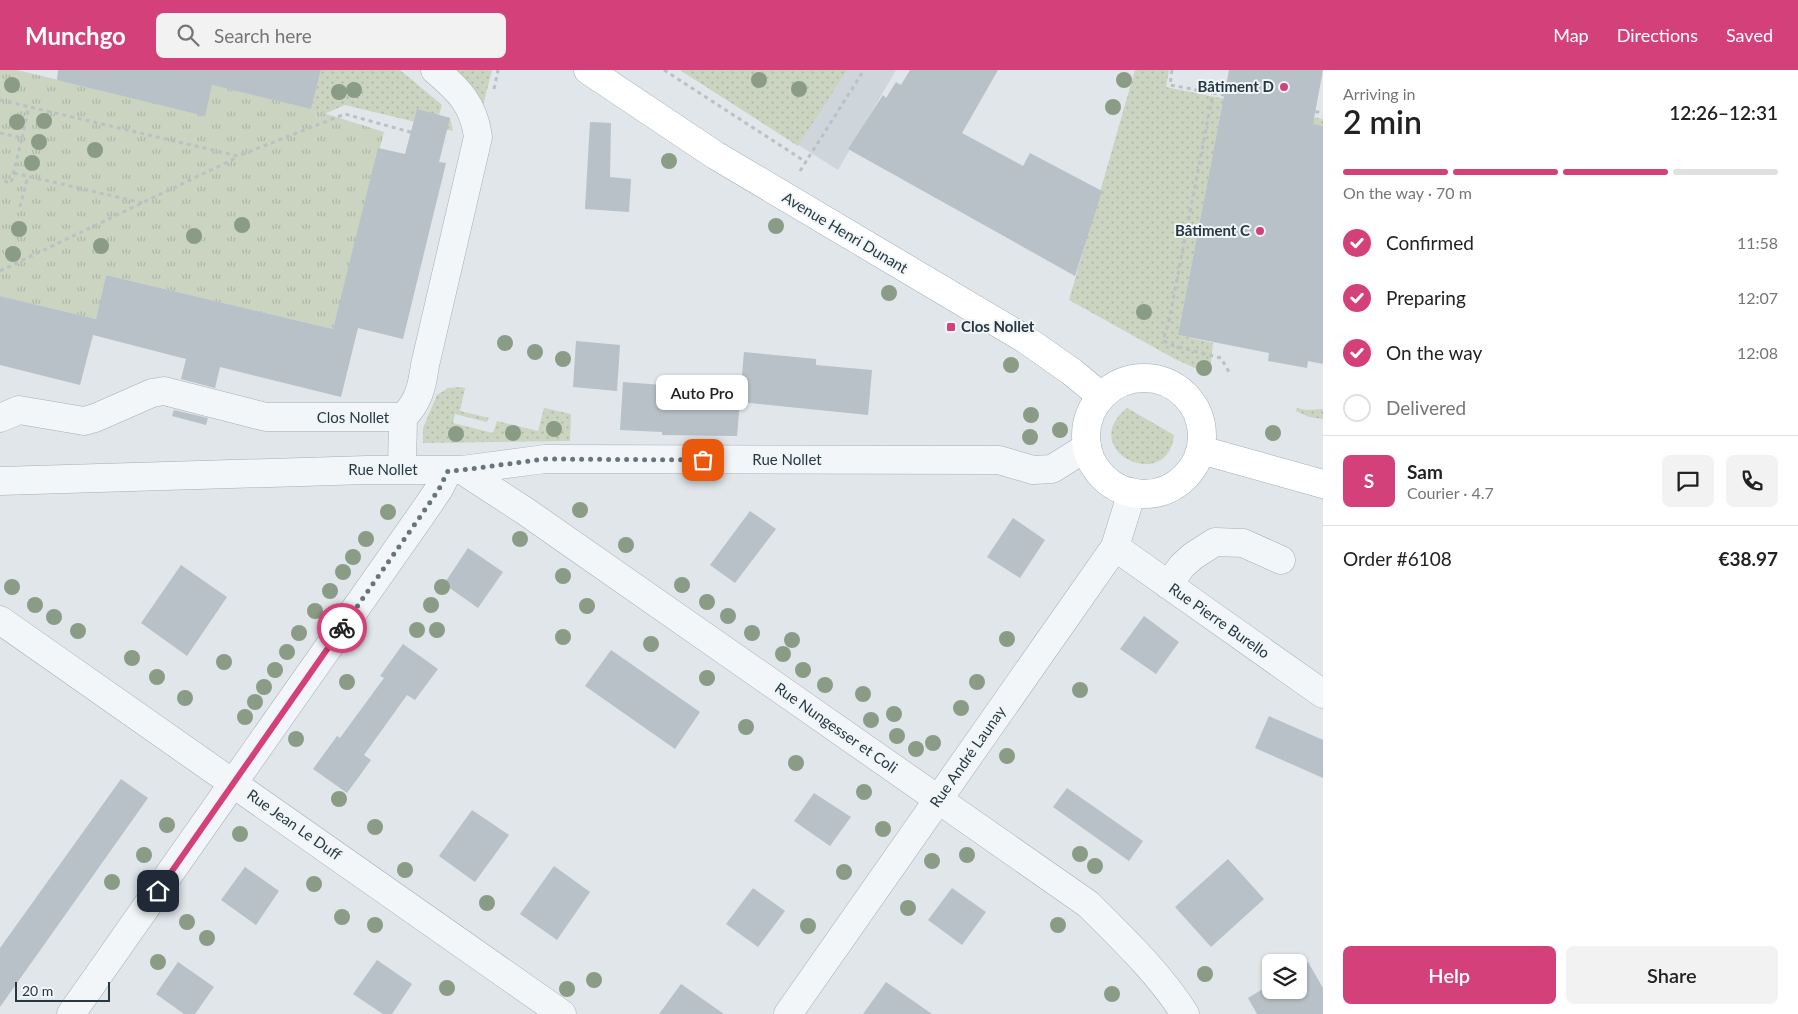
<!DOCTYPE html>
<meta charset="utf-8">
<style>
body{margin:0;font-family:Lato,sans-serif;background:#f2f2f2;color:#222;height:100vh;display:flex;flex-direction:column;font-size:19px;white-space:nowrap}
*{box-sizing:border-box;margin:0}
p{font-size:16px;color:#767676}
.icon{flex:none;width:28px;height:28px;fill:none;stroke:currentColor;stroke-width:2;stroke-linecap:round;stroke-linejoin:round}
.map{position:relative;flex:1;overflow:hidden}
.panel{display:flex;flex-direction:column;background:#fff;width:475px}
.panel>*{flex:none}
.buttons{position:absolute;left:1262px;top:884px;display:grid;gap:10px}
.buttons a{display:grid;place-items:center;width:45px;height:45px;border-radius:8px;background:#fff;box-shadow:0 1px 4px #0004;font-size:25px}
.scale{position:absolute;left:15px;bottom:12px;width:95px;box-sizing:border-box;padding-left:5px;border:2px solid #283842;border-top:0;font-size:14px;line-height:18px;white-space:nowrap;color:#283842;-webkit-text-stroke:4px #f0f5f7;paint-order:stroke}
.pin{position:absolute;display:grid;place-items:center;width:42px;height:42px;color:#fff;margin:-21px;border-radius:10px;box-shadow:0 2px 8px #0006}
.courier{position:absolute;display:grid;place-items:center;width:50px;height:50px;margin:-25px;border:4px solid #d44079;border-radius:50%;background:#fff;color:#222;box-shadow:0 1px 6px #0007}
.bubble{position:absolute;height:35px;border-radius:8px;background:#fff;box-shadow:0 1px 4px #0004;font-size:16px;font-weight:600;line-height:35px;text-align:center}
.head em{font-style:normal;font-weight:600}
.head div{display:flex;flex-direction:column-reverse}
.head{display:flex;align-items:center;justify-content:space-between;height:85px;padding:0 20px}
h1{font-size:32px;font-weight:600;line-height:38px}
.bar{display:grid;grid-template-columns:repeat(4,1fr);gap:8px 5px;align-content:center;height:60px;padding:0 20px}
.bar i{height:6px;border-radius:4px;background:#e0e0e0}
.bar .selected{background:#d44079}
.bar p{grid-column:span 4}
.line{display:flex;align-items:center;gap:12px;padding:0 20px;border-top:1px solid #e0e0e0}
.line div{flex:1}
.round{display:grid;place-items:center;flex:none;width:52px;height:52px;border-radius:8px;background:#f2f2f2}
ol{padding:0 20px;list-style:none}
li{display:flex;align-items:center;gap:15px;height:55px}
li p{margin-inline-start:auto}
li .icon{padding:5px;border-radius:50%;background:#d44079;color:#fff;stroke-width:4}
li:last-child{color:#767676}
li i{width:28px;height:28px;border:2px solid #e0e0e0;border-radius:50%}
.primary-button{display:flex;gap:10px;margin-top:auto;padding:10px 20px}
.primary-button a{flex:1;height:58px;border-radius:8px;background:#d44079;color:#fff;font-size:20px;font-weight:600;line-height:58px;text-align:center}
.primary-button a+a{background:#f2f2f2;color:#222}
header{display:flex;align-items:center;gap:30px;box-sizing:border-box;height:70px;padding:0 25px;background:#d44079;color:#fff}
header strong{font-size:24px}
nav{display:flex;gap:28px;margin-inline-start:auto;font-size:18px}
.search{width:350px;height:45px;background:#f2f2f2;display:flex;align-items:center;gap:12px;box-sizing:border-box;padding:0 18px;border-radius:8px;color:#767676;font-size:19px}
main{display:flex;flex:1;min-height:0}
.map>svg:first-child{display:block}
.built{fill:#ced6dc}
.grass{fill:url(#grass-dots)}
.park{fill:url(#park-tufts)}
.building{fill:#b7c1c7}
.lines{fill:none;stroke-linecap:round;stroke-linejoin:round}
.minor-casing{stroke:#a5aeb4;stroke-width:29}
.major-casing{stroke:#9faeb6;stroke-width:29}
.path{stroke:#bac1c5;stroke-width:3;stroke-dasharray:4 4;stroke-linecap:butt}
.minor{stroke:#f3f6f8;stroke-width:28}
.major{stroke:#fff;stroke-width:28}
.tree{fill:#8b9c86}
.done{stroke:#68757d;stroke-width:5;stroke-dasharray:0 9}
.route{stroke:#d44079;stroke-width:6}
.poi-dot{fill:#d44079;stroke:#f0f5f7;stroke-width:2}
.labels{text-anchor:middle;stroke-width:4;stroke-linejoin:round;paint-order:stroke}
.poi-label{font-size:15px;font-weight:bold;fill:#283842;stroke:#f0f5f7;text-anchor:end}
.street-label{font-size:15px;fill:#283842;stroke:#f0f5f7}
</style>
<header>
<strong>Munchgo</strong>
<div class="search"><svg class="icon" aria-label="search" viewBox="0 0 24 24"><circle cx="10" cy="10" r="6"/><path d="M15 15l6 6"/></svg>Search here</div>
<nav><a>Map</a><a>Directions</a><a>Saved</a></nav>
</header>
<main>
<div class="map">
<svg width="1323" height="944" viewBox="0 0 1323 944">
<defs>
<pattern id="grass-dots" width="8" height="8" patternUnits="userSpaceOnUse" patternTransform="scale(1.25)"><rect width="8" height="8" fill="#cad4c1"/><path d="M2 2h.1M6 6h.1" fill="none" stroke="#aeb7a7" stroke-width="1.8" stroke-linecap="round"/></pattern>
<pattern id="park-tufts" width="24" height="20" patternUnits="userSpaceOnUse" patternTransform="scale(1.25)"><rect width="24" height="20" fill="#cad4c1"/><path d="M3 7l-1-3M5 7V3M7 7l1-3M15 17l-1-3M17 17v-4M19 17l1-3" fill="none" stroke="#aeb7a7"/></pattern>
</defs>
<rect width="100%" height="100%" fill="#e0e6ea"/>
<path class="built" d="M680 0H896L838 100Z"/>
<path class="grass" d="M321 0H400L442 35 439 45 450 48 453 61 345 35 313 49 212 15 311 39Z
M448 0H492L482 40Z
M680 0H847L798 76Z
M1135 0H1169L1166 17 1323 49V56L1222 37 1178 265 1213 273 1211 292 1208 304 1175 289 1069 230Z
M461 317 465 318 460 341 489 348 487 352 455 344 453 353 493 363 497 351 538 361 544 338 571 344 570 371 423 373V358L437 325 448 318Z
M1127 338 1174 365C1168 425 1075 380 1127 338Z
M1297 338 1306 340 1323 339V349L1309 347 1296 341Z"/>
<path class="park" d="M0 0H17L204 45 212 15 311 39 384 62 333 259 106 205 96 249 0 226Z"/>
<path class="building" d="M58 0H321L311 39 212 15 205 46 57 10Z
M910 0H998L962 63 1023 96 1030 83 1102 121 1075 206 848 79 883 25 886 28 896 12 901 15Z
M1229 0H1323L1313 54 1323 56V294L1308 291 1307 298 1268 291 1269 283 1178 265Z
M417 39 450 48 439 92 446 93 403 269 358 258 341 327 220 297 215 318 181 309 186 289 93 265 80 315 0 295V226L96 249 106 205 333 259 378 78 405 84Z
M590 52 611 53 610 107 631 109 629 142 585 139Z
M576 271 620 275 617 321 573 317Z
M744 282 816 289V295L872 300 868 345 740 332 737 366 662 365V362L620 360 623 312 689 317 688 324 740 328Z
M174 340 208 348 206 355 172 346Z
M750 441 776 459 735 513 710 495Z
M1013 448 1045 470 1020 508 987 487Z
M468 478 503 502 478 538 444 514Z
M181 495 227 527 187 586 141 553Z
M1144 546 1179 572 1156 604 1120 579Z
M403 574 438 599 415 630 407 625 364 685 371 690 347 723 313 699 337 666 340 668 384 608 380 606Z
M611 580 700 642 675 679 585 616Z
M1269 646 1323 670V708L1255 678Z
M121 709 148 728 0 937V878Z
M1067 718 1143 771 1129 791 1053 737Z
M814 723 851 747 830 776 794 751Z
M472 740 509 765 475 812 439 786Z
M1228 789 1264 829 1211 877 1175 837Z
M554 796 590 822 557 870 520 844Z
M245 797 279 821 256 855 221 830Z
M753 818 785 841 758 877 726 854Z
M952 818 986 842 962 875 928 850Z
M377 890 412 914 392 944H383L353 924Z
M178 892 214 917 195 944H184L156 924Z
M1308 892 1323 918V944H1257L1248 928 1271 914V920H1299V898Z
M886 912 932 944H863Z
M681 914 724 944H659Z"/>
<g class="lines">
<g class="minor-casing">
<path id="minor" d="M0 348 19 340 84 351 95 348 152 323 164 321 266 347H403C419 332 422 316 425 295L478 67C474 35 459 20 435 0
M402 399 403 347
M462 400 525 441 1088 834C1123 869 1159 903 1185 944
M0 411 367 400H462L545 389 999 390 1033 400 1052 399 1087 377
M1115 477 1323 624
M1168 515 1182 496 1193 486 1215 472 1243 473 1281 490
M0 550 562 944
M71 944 422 444 439 419 448 401
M788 944 1115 477 1132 422"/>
</g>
<g class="major-casing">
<path id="major" d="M588 0 715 85 1025 269 1072 302 1101 326
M1086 366a58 58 0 1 1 116 0a58 58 0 1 1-116 0Z
M1201 380 1323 414"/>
</g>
<path class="path" d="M664 0 806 92
M1172 0 1170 15 1213 23 1169 251 1163 270 1171 275 1221 288 1229 302
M494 19 498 0
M1213 23 1323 43
M0 30 238 86 345 44 446 72
M0 63 22 68 11 113 0 110
M22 68 29 37
M800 101 864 0
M14 103 143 133
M20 137 28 106
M0 201 238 87"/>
<use href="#minor" class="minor"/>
<use href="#major" class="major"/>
</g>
<g class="tree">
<circle cx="759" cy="10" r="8"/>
<circle cx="1124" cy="10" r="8"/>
<circle cx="12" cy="15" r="8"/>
<circle cx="799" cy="19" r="8"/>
<circle cx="354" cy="20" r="8"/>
<circle cx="339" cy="22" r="8"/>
<circle cx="1113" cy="37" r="8"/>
<circle cx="44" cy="51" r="8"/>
<circle cx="17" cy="52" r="8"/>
<circle cx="39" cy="72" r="8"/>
<circle cx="95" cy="80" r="8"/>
<circle cx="669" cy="91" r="8"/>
<circle cx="32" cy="93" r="8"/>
<circle cx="242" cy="155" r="8"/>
<circle cx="776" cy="156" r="8"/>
<circle cx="19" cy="159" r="8"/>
<circle cx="194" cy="166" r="8"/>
<circle cx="101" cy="176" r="8"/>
<circle cx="13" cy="184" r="8"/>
<circle cx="889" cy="223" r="8"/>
<circle cx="1144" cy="242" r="8"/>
<circle cx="505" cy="273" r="8"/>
<circle cx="535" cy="282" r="8"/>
<circle cx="563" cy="289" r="8"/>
<circle cx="1011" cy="295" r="8"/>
<circle cx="1204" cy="298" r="8"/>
<circle cx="1031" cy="345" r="8"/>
<circle cx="554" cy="359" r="8"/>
<circle cx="1060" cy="360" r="8"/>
<circle cx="513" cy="363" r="8"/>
<circle cx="1273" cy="363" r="8"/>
<circle cx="456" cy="364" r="8"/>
<circle cx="1030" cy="367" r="8"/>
<circle cx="580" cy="440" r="8"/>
<circle cx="388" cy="442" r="8"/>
<circle cx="366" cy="469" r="8"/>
<circle cx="520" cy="469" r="8"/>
<circle cx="626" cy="475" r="8"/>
<circle cx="353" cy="487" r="8"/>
<circle cx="343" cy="502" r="8"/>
<circle cx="563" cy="506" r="8"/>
<circle cx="682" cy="515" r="8"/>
<circle cx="12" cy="517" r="8"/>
<circle cx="442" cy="517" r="8"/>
<circle cx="330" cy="521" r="8"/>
<circle cx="707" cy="532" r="8"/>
<circle cx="35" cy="535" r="8"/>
<circle cx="431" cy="535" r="8"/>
<circle cx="587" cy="536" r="8"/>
<circle cx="315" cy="541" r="8"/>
<circle cx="728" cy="546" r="8"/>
<circle cx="54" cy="547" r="8"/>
<circle cx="417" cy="560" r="8"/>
<circle cx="437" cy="560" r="8"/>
<circle cx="78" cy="561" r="8"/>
<circle cx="299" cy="563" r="8"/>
<circle cx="752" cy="563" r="8"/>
<circle cx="563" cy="567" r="8"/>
<circle cx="1007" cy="569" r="8"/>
<circle cx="792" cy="570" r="8"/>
<circle cx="651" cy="574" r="8"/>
<circle cx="287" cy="582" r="8"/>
<circle cx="783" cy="584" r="8"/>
<circle cx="132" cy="588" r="8"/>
<circle cx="224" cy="592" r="8"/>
<circle cx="275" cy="600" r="8"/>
<circle cx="803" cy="600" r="8"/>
<circle cx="157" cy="607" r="8"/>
<circle cx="707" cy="608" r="8"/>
<circle cx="347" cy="612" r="8"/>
<circle cx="977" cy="612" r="8"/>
<circle cx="825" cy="615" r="8"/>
<circle cx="264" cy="617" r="8"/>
<circle cx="1080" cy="620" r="8"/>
<circle cx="863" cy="624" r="8"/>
<circle cx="185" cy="628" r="8"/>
<circle cx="255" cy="632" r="8"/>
<circle cx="961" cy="638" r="8"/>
<circle cx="894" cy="644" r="8"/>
<circle cx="245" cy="647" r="8"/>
<circle cx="871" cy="650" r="8"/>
<circle cx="746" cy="657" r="8"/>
<circle cx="897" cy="666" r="8"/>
<circle cx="296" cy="669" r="8"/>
<circle cx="933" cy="673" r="8"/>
<circle cx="916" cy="679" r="8"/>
<circle cx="1007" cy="686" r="8"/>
<circle cx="796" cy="693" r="8"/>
<circle cx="864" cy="722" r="8"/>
<circle cx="339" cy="729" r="8"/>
<circle cx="167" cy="755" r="8"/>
<circle cx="375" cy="757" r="8"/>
<circle cx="883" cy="759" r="8"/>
<circle cx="240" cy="764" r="8"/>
<circle cx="1080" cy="784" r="8"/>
<circle cx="144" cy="785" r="8"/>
<circle cx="967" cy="785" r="8"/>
<circle cx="932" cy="791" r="8"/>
<circle cx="1095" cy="796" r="8"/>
<circle cx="405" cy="800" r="8"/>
<circle cx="844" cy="802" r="8"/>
<circle cx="112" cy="812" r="8"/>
<circle cx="314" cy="814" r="8"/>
<circle cx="487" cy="833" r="8"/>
<circle cx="908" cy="838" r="8"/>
<circle cx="342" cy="847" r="8"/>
<circle cx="187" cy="852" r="8"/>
<circle cx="375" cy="855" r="8"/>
<circle cx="1058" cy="855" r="8"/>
<circle cx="808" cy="856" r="8"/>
<circle cx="207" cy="868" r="8"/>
<circle cx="158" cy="892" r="8"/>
<circle cx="1205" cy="904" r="8"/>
<circle cx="594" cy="910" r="8"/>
<circle cx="447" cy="918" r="8"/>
<circle cx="567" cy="919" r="8"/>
<circle cx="1112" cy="924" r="8"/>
</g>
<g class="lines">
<path class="done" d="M342 558 422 444 439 419 448 401 462 400 545 389 703 390"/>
<path class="route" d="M158 821 342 558"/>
</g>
<g class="poi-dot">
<circle cx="1284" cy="17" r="5"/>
<circle cx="1260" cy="161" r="5"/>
<rect x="946" y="252" width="10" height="10" rx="2.5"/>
</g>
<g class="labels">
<g class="poi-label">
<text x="1274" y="22">Bâtiment D</text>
<text x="1250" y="166">Bâtiment C</text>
<text x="961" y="262" text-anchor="start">Clos Nollet</text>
</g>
<g class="street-label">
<text transform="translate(845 163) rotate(31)" y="5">Avenue Henri Dunant</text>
<text x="353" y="353">Clos Nollet</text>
<text x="787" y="395">Rue Nollet</text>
<text x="383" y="405">Rue Nollet</text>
<text transform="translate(1219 551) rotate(35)" y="5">Rue Pierre Burello</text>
<text transform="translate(836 658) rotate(35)" y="5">Rue Nungesser et Coli</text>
<text transform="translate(968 687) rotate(-55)" y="5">Rue André Launay</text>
<text transform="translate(294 755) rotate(35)" y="5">Rue Jean Le Duff</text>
</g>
</g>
</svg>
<div class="buttons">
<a><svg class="icon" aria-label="layers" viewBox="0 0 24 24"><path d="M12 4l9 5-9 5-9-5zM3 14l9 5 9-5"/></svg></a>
</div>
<div class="scale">20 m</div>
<div class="pin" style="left:703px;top:390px;background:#ea580c"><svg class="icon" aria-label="bag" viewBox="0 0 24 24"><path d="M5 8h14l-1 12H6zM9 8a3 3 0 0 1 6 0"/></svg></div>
<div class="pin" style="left:158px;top:821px;background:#1f2937"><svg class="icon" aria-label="home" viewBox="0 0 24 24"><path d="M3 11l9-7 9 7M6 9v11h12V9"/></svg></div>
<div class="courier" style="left:342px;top:558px"><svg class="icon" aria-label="bike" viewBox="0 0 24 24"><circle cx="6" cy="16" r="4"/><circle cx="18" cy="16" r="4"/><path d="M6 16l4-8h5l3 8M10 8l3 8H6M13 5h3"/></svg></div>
<div class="bubble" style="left:656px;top:305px;width:92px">Auto Pro</div>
</div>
<section class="panel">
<div class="head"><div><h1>2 min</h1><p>Arriving in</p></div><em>12:26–12:31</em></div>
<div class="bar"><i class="selected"></i><i class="selected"></i><i class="selected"></i><i></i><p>On the way · 70 m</p></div>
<ol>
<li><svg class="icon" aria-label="check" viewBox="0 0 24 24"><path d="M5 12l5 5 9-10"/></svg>Confirmed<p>11:58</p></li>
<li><svg class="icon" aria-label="check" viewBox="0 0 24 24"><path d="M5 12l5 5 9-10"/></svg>Preparing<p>12:07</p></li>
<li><svg class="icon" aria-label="check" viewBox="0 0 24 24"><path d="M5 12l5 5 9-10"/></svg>On the way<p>12:08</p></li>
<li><i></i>Delivered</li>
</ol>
<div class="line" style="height:90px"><b class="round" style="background:#d44079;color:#fff">S</b><div><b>Sam</b><p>Courier · 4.7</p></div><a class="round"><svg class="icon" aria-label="chat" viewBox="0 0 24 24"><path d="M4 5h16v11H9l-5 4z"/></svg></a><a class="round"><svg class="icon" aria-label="phone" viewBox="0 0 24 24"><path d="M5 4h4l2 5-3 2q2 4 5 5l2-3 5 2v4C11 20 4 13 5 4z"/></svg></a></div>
<div class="line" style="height:65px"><div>Order #6108</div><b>€38.97</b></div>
<div class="primary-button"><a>Help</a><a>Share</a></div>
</section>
</main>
